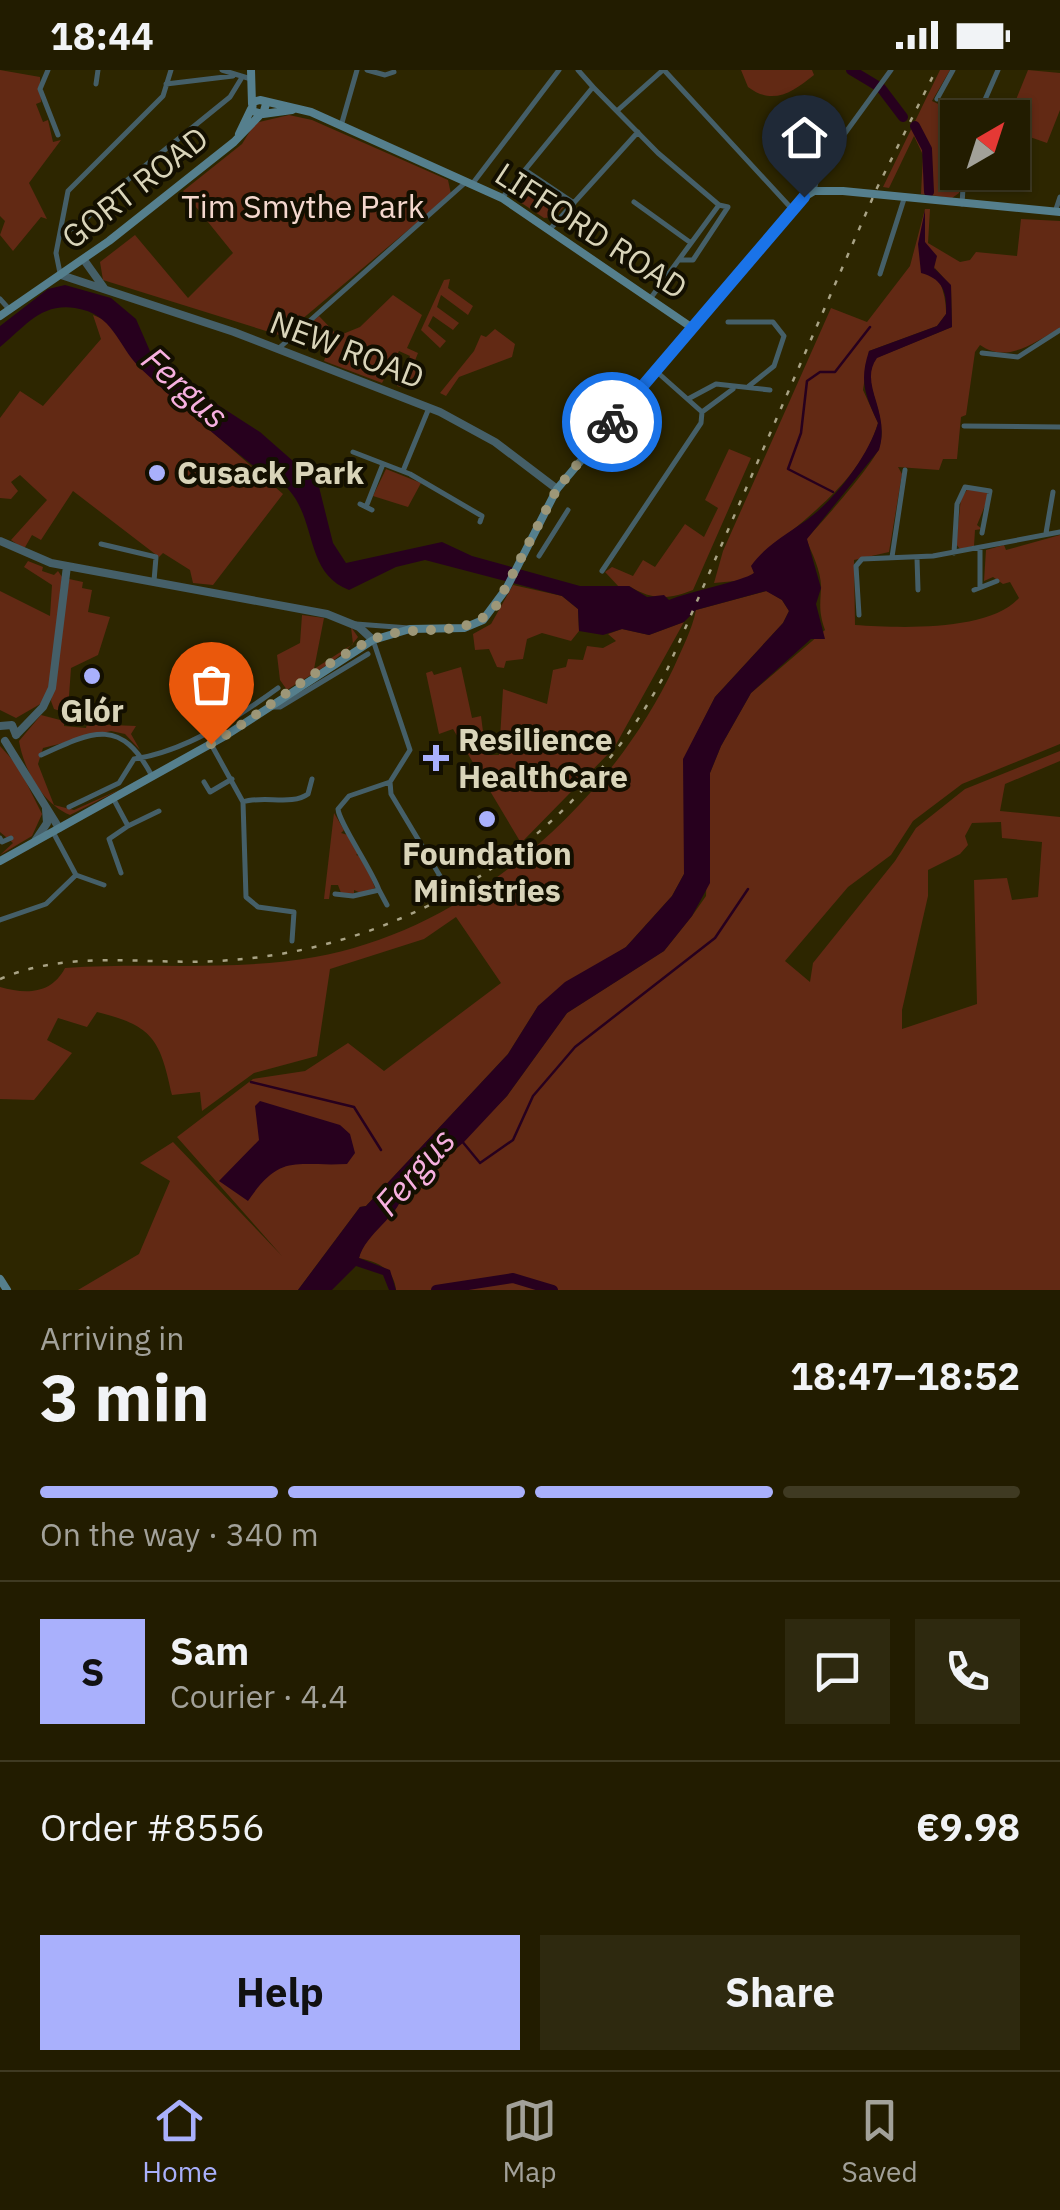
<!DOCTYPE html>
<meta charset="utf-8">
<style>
body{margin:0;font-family:"IBM Plex Sans",sans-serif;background:#2e290f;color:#f1f3f6;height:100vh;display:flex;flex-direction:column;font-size:38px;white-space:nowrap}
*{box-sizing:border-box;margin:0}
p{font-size:32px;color:#a2a199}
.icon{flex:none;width:55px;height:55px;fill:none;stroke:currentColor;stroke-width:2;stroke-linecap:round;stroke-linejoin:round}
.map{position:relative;height:1220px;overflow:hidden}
.sheet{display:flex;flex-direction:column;background:#221c00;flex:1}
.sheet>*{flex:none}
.needle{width:65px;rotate:39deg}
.tools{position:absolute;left:940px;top:30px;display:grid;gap:20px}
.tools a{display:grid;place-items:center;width:90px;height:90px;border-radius:0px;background:#221c00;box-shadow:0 2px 8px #0004,0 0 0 2px #3f3a22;font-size:50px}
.pin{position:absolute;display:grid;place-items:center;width:85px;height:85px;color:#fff;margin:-102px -42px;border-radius:50% 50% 50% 0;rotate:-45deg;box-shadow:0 0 10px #0007}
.pin .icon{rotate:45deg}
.courier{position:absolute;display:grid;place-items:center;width:100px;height:100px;margin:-50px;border:8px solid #1a73e8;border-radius:50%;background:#fff;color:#222;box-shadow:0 2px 12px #0007}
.summary em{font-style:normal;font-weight:700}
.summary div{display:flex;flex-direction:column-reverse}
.summary{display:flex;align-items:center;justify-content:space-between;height:170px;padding:0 40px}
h1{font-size:65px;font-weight:700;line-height:75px}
.bar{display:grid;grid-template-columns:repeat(4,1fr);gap:15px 10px;align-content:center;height:120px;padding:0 40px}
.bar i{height:12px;border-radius:8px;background:#3f3a22}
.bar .on{background:#a9b0fc}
.bar p{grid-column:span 4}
.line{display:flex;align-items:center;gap:25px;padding:0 40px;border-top:2px solid #3f3a22}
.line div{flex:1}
.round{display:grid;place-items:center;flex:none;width:105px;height:105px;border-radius:0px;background:#2e290f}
.primary-button{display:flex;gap:20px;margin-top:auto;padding:20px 40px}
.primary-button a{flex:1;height:115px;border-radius:0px;background:#a9b0fc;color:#111;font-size:40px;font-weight:700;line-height:115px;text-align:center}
.primary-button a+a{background:#2e290f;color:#f1f3f6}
.status{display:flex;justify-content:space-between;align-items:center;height:70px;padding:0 50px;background:#221c00;direction:ltr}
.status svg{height:28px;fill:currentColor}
.tabs{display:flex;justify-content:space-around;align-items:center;height:140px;border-top:2px solid #3f3a22;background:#221c00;font-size:28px;color:#a2a199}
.tabs a{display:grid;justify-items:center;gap:5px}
.tabs .on{color:#a9b0fc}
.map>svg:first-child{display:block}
.green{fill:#622914;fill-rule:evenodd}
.water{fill:#27001e}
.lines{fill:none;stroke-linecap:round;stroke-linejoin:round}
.stream{stroke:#27001e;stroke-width:2.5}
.river{stroke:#27001e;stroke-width:10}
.minor{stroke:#455f68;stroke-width:5}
.tertiary{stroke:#455f68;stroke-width:8}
.secondary{stroke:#557f8d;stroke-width:8}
.rail{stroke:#a9a385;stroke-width:2.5;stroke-dasharray:5 10;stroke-linecap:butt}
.done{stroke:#9d9778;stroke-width:10;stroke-dasharray:0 18}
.route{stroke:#1a73e8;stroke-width:12}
.poi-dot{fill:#a9b0fc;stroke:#130f00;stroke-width:4}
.labels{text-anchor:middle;stroke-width:8;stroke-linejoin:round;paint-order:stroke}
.street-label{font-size:32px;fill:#d9d4b9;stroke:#130f00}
.park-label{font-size:32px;fill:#f3d7cd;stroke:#130f00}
.poi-label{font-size:32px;font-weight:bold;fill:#d9d4b9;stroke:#130f00;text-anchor:start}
.water-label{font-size:35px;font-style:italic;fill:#f7b0df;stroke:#130f00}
</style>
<div class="status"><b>18:44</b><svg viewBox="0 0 49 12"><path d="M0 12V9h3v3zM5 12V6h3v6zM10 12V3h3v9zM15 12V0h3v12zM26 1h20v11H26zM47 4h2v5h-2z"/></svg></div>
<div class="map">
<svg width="1060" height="1220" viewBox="0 0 1060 1220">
<rect width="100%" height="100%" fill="#2d2600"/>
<path class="green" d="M0 0 40 7 41 32 36 34 43 52 48 50 53 72 61 70 29 113 47 149 41 147 13 181 0 165 5 151 0 146Z
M741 0H812L814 5C793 22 773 36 748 17Z
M940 0H950L932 31 966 47 958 48 959 123 952 128 921 124 923 85 914 66 889 118 883 117Z
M1028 0 1060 3V40L1047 73 1027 66 1014 97 1009 47Z
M289 45 312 50 448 110 451 124 282 266 103 210 100 192 135 165 188 228 233 183 183 121 242 74 255 53Z
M524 107 566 135 554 147 544 148 514 128V119Z
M925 139H930L928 173 960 192 970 190 976 182 1017 186 1021 149 1060 151V258C1033 273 1007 294 980 275L975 282 966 345 961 347 957 389H943L939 400 898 397 902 404 889 482 854 490 855 555C898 558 989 562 1019 528L1010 512 1003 514 993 507 984 511 986 480 1004 475 1006 480 1060 465V674L962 714 913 751 891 785 848 817 785 891 810 912 813 893 895 791 916 758 965 719 1060 681V691L1005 714 1000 741 1060 747V1220H396C394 1199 378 1192 359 1188 365 1162 398 1147 403 1123H409L507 1026 567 943 664 881 692 846 706 826 710 703 721 676 751 623 825 560C819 543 820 536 821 519 822 503 812 483 806 469 821 454 874 393 879 378 891 345 858 313 876 288L952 257 951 216 934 197 925 172C932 198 947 218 946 244L937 256 869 281 863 320 878 353C860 416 796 453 752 496L754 503 746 510 714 513 723 481 831 238 867 252 910 196ZM1001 752 1002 768 1042 772 1038 827 1012 830 1007 808 974 810 977 934 902 959V940L928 826V800L960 784 968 775 965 766 972 753Z
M450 209 448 218 473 236 468 245 441 225 437 237 459 253 453 260 433 246 428 256 446 271 440 278 421 260 444 210Z
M393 225 422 245 407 278 418 283 414 293 424 299 401 317 397 316 410 286 399 281 382 313 324 291 330 273 301 261 319 246 338 266 360 257Z
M93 245 114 254 162 318 283 424 213 515 193 513 190 500 163 483 159 487 73 421 41 470 32 465 24 479 11 470 47 430 20 405 11 412 18 421 11 429 0 428V348L20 321 43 336 101 269Z
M495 259 515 274 512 287 459 307 446 326 440 323 474 281 481 265 486 267Z
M729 379 751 388 693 520C668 530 652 530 629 516L620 518 605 502 612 497 633 506 643 490 655 497 685 454 704 467 718 438 705 430Z
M386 399 421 413 408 437 373 426Z
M984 419 989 426 977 455 982 459 975 460 974 476 960 479 956 474 961 428 967 420Z
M28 491 43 497 42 501 54 505 58 501 62 507 50 615 42 633 16 648 0 640V521L50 546 52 515 24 497Z
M69 509 83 512 82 518 92 520 88 542 110 547 98 585 71 598 68 640 72 645 54 639 51 631Z
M513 515 562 526 578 539 579 561 571 571 542 563 527 569 523 589 506 591 504 598 497 597 489 579 475 580 473 564 491 554Z
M767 521 782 530 789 541 783 553 715 627 684 689V804L672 826 626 877 538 936 508 984 366 1136 360 1137 298 1220H78L139 1184 170 1111 140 1093 173 1072 282 1186 177 1067 253 1009 305 1001 348 973 384 1001 501 913 456 847 424 869 330 899 317 986 254 1003 202 1041 200 1022 172 1025C160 970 154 956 97 942L87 957 58 948 47 970 72 983 34 1030 0 1029V917C25 924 51 925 65 898 149 892 231 902 315 887 468 860 609 735 674 597 682 578 692 560 696 540Z
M302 545 324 548 314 599 353 574 351 557 358 567C341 590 311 604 287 620L280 610 277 585 300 573Z
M684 552 614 678 521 773 453 659 439 664 426 603 432 601 434 605 461 597 472 648 481 646 486 685H499L503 619 547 634 553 600 566 597 568 589 583 590 587 576 603 578 616 571 608 564 622 559 649 565Z
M41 645 64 651V656L86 658 87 654 136 656 131 664 140 680 125 664 111 661 43 678 38 694 54 735 74 740 121 719 70 745C42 733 24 700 19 671Z
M0 676 18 696 42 744 32 766 0 785 13 773 0 762Z
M334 743 344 760 341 763 348 765 359 782 356 785 363 787 375 818 361 823 354 820V824L341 823 338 815H331L329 829H324Z"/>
<path class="water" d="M925 140V172L937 186 934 198 951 215 952 257 877 288C858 314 891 340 879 380L807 469 821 518 816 534 825 569H811L751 623 721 676 710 703V813L692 846 664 881 567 943 507 1026 464 1072 403 1124C398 1147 366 1163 359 1188L390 1200 396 1220H389L383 1205 356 1196 332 1220H298L360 1137 366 1136 508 984 538 936 565 912 626 877 672 826 684 804 683 689 715 627 783 553 789 541 782 530 766 521 696 540 684 552 649 565 622 559 603 565 579 561 578 539 562 526 425 490 396 497 349 520C305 503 317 452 289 420 280 409 262 403 251 394 213 364 175 331 140 298 117 275 114 244 75 238 40 233 25 257 0 277V256L48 219 65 215 111 228 136 249 153 288 170 304 260 362 318 413 333 473 346 493 442 472 472 486 580 516H629L647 527 664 525 669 530C688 522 743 511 754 503L751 496C767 473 792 462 813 445 839 424 869 384 878 353 865 325 859 311 869 281L937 256 946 244C947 222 943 209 921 203L918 174Z
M260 1031 340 1055 350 1064 355 1083 347 1094C296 1097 281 1082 248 1131L219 1111 259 1070 255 1036Z"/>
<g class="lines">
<path class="stream" d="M833 422 788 399 801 363 807 311 820 302H835L870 257
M251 1012 354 1037 381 1080
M461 1070 480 1093 513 1070 533 1026 575 977 715 868 748 819"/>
<path class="river" d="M851 0 881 18 903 47
M915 56 927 79 929 122
M436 1220 513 1208 553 1220"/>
<path class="minor" d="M48 0 40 19 58 65
M222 0 251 9
M367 0 385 5 394 2
M664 0 792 139
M96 14 98 0
M166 14 233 6
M593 17 658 83 719 135 728 137 693 190H679
M937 29 953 0
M618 40 663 0
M977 48 998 0
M341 56 357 0
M525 100 574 133
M473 113 559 0
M814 121 819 99 891 0
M502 128 593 17 578 0
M634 132 691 173
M962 134 964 102
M1055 142 1060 127
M551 158 638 62
M60 164 80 155 109 125 230 27 241 9
M60 203 56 183 68 121 163 26 171 0
M880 204 904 129
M0 229 9 239
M650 229 719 135
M728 252H773L784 266 774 296 749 316
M278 279 466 112
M982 283 1018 287 1060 260
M657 302 702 342 733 319
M688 329 716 314 770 320
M964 356 1060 357
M353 382 410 404 482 446 480 452
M403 401 429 338
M360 434 372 440
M366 437 383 394
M1046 463 1053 422
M101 474 156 487 154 511
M980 478V517
M954 483 957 434 965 417 990 421 982 463
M539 486 568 440
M892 487 905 400
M917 488 918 520
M602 501 701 353 702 342
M974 520 997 511
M859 545 856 496 862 489 933 486 1060 462
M356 554 409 558
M271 637H280L368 584
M211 674 243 732
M41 685C95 660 121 648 152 706
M204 712 210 722 232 709
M390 712 391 724 440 806 436 809
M113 728 128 756 109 769 121 803
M69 737 119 713 134 689C184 682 237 648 278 618
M128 756 159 741
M53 762 76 805
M0 768 2 772 11 768
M76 805 104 815
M379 820 387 835
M335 824 353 826 379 820C371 798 339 753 338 739L349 726 390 712 410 680 373 570
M0 850 46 834 76 805
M292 871 294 842 258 837 246 827 243 732C263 725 292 736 308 724L312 709"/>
<path class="tertiary" d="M84 190 104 218
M61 205 234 262 440 342 495 372 557 419
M0 471 51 493 327 544 359 557 373 570
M0 656 12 655 16 665
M16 665 43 637 52 618 67 496
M5 671 59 758
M35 771 47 753 46 739"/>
<path class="secondary" d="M251 0 252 34
M266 34 263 44 252 41 253 32 260 30 311 42 502 128 691 257
M263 44 292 40
M239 64 251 39
M0 246 109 171 234 72 259 46
M0 791 225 666 373 570 410 559 464 558 483 550 506 519 557 419 804 127 814 121H843L1060 142
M0 1209 7 1220"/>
<path class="rail" d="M0 909C70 879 143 895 217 891 410 881 578 770 667 600L877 118 936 0"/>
</g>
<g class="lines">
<path class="done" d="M211 674C262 644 323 592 374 569 415 551 465 573 496 536L557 419 612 352"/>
<path class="route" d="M612 352 804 127"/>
</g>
<g class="poi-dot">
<circle cx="157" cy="403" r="10"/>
<circle cx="92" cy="606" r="10"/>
<path d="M431 673h10v10h10v10h-10v10h-10v-10h-10v-10h10z"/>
<circle cx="487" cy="749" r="10"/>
</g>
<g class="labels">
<g class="street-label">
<text transform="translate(135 118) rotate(-38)" y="11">GORT ROAD</text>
<text transform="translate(591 161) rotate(33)" y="11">LIFFORD ROAD</text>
<text transform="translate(347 280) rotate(21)" y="11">NEW ROAD</text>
</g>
<g class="park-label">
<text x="303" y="148">Tim Smythe Park</text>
</g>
<g class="poi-label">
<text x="177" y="414">Cusack Park</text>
<text x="92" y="652" text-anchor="middle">Glór</text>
<text x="458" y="681">Resilience<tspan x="458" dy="37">HealthCare</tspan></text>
<text x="487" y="795" text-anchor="middle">Foundation<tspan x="487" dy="37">Ministries</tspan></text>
</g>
<g class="water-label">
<text transform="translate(185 318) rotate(42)" y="12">Fergus</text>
<text transform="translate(415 1102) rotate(-49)" y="12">Fergus</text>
</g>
</g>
</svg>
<div class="tools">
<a><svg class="needle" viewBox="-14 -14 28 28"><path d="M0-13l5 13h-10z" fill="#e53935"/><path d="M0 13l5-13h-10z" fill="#a2a199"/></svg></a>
</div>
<div class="pin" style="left:211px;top:674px;background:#ea580c"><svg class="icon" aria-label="bag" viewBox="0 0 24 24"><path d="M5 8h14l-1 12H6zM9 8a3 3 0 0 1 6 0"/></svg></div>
<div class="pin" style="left:804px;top:127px;background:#1f2937"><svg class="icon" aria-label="home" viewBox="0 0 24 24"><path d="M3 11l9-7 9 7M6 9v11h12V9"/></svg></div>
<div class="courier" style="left:612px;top:352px"><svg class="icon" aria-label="bike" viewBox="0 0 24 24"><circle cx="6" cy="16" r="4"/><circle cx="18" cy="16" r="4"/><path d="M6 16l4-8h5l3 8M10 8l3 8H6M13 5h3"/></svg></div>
</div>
<section class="sheet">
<div class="summary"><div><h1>3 min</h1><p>Arriving in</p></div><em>18:47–18:52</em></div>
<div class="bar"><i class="on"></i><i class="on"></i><i class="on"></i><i></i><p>On the way · 340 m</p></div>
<div class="line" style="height:180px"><b class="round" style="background:#a9b0fc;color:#111">S</b><div><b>Sam</b><p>Courier · 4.4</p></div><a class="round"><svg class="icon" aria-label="chat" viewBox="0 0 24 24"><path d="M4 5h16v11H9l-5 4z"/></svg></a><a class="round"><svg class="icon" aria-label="phone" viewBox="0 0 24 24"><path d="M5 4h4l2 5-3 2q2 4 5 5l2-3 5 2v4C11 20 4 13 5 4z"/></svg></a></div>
<div class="line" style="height:130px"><div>Order #8556</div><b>€9.98</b></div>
<div class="primary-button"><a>Help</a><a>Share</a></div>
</section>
<nav class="tabs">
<a class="on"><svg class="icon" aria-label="home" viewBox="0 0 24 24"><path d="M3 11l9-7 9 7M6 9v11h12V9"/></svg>Home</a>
<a><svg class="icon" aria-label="map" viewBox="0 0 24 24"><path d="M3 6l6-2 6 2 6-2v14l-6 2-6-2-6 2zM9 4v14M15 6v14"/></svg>Map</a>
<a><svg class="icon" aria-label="saved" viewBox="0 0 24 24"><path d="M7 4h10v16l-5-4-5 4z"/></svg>Saved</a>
</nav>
